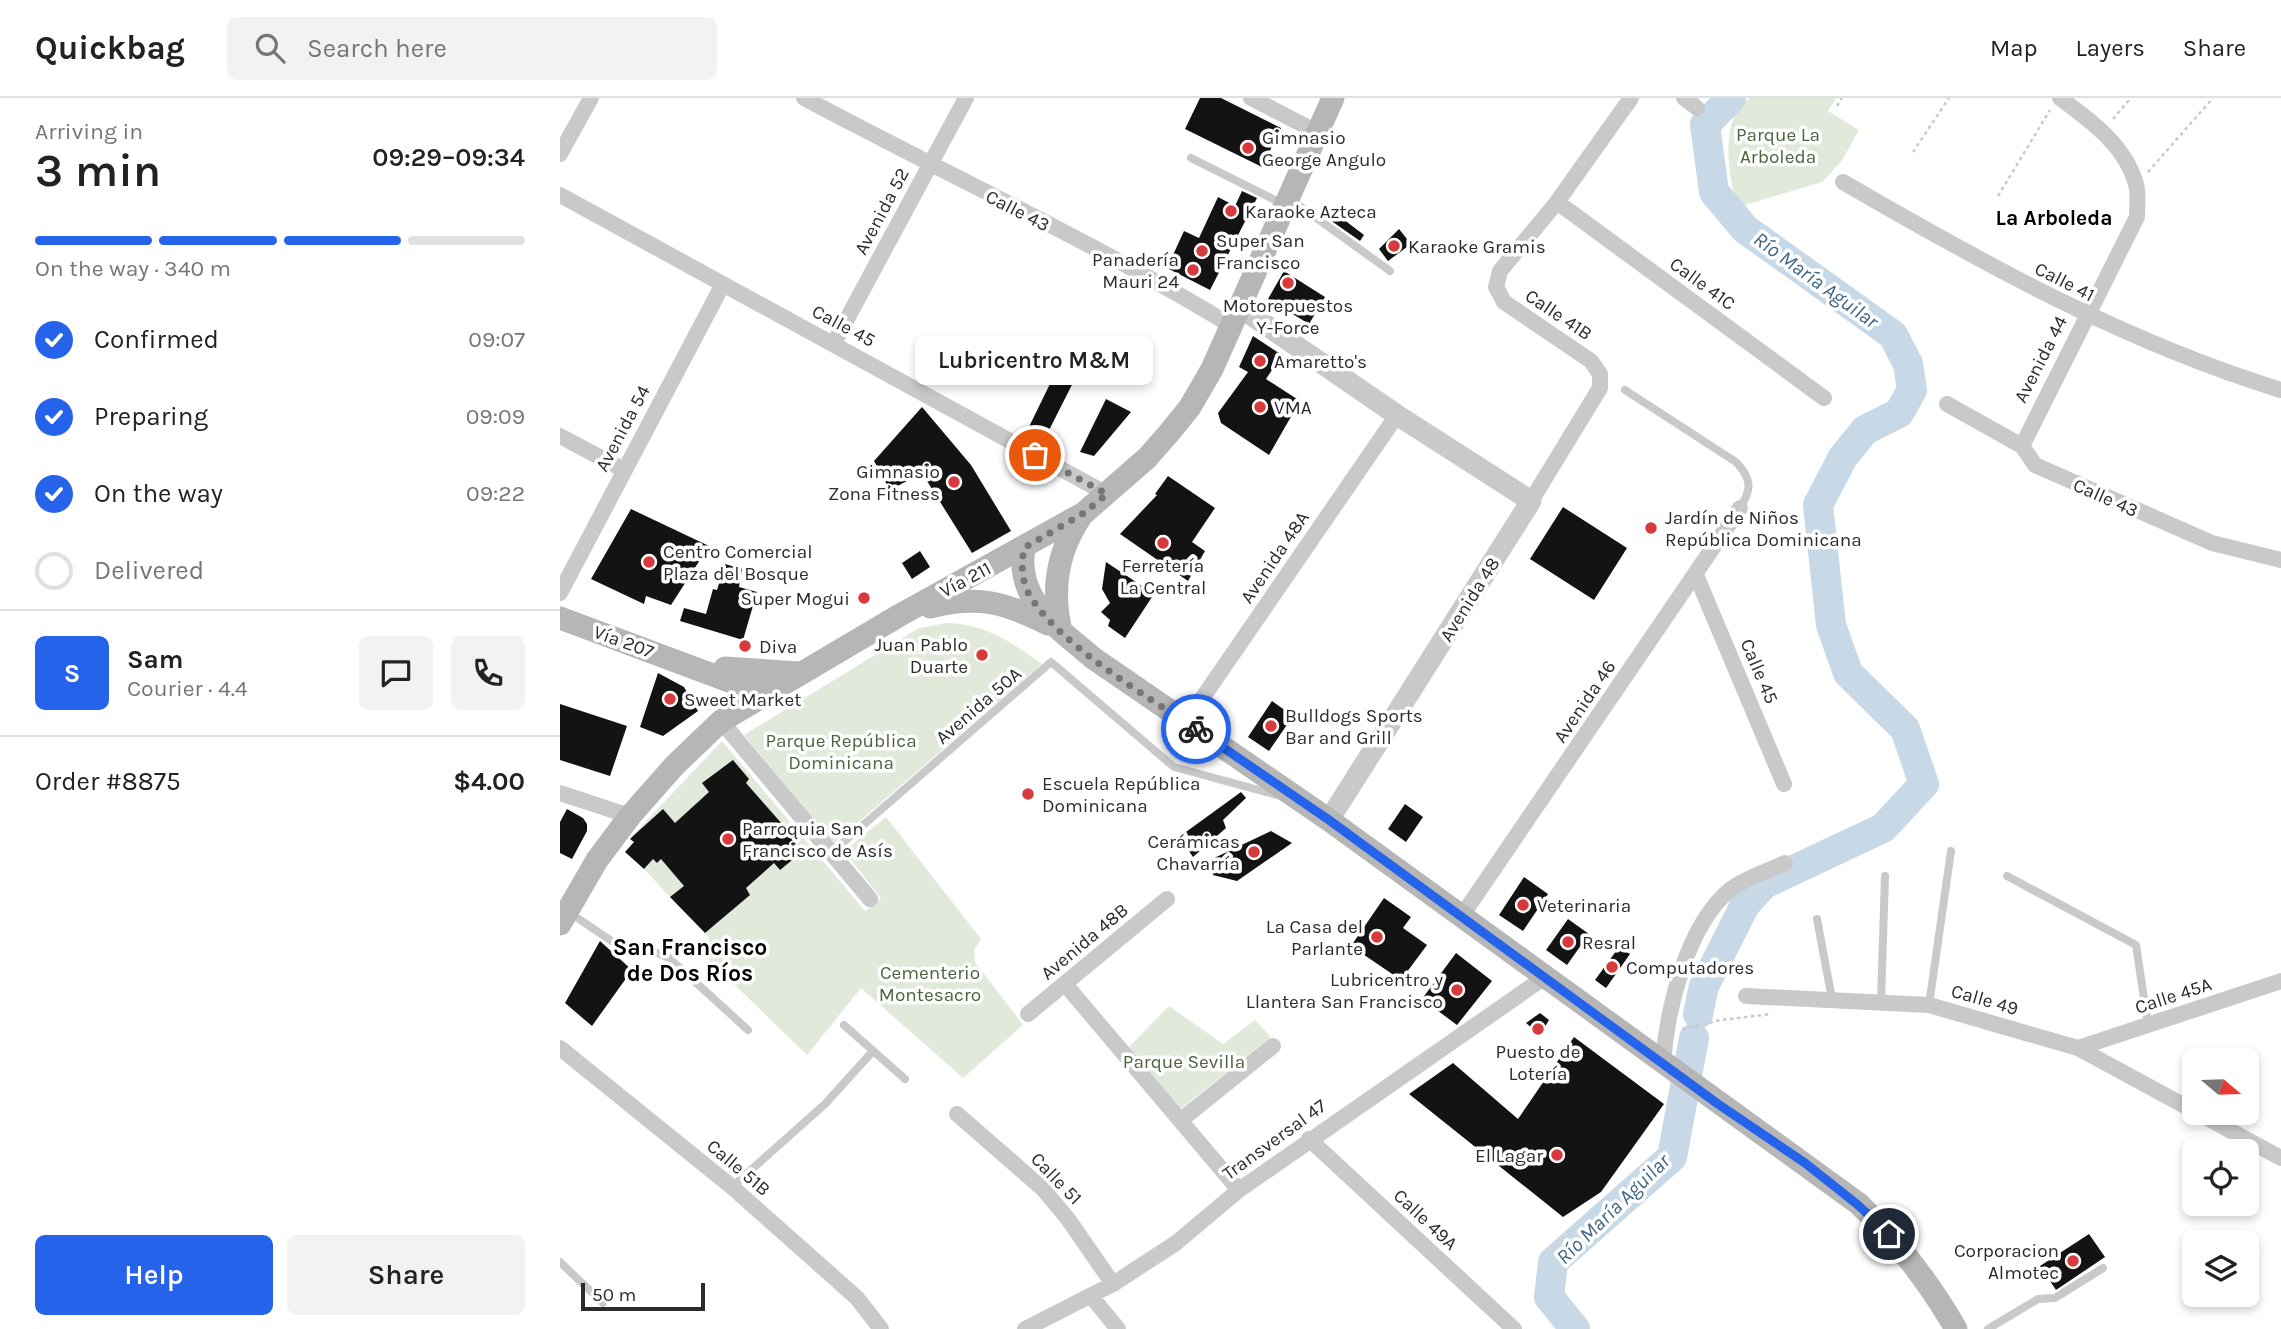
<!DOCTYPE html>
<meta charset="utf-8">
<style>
body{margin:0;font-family:Karla,sans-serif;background:#f2f2f2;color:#222;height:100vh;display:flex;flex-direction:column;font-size:26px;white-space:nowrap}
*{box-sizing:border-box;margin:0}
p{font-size:23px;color:#767676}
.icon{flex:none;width:38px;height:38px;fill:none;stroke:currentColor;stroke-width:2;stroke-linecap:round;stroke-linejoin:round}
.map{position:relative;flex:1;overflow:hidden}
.panel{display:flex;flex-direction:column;background:#fff;width:560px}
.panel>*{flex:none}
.needle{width:46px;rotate:109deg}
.buttons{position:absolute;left:1622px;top:950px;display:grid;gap:14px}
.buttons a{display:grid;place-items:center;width:77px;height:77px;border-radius:10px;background:#fff;box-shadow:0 4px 10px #0003;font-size:35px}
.scale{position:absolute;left:21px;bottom:18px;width:124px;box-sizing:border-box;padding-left:7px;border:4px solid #2c2c2c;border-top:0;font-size:19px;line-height:24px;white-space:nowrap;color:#2c2c2c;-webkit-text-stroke:5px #fff;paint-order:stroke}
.pin{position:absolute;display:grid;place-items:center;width:60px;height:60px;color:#fff;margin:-30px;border:4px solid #fff;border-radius:50%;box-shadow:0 2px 7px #0007}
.courier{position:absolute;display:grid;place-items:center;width:70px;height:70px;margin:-35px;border:5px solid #2563eb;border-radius:50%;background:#fff;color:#222;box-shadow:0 2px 9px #0007}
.bubble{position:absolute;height:49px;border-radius:10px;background:#fff;box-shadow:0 4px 10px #0003;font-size:23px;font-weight:600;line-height:49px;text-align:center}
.headline em{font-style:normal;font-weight:600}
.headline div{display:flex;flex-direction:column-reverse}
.headline{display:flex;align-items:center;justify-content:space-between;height:119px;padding:0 35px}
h1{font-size:46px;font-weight:600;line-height:52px}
.bar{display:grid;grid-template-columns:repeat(4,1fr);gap:10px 7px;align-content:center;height:84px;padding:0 35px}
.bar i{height:9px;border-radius:5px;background:#e0e0e0}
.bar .current{background:#2563eb}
.bar p{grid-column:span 4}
.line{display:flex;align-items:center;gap:18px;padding:0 35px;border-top:2px solid #e0e0e0}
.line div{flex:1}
.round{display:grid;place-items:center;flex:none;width:74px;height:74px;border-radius:10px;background:#f2f2f2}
ol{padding:0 35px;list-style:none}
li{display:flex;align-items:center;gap:21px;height:77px}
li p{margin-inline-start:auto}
li .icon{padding:7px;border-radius:50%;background:#2563eb;color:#fff;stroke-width:4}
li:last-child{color:#767676}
li i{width:38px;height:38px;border:4px solid #e0e0e0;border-radius:50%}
.button{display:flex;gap:14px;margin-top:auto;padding:14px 35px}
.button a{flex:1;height:80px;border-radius:10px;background:#2563eb;color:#fff;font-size:28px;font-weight:600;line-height:80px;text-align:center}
.button a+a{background:#f2f2f2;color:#222}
header{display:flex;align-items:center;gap:42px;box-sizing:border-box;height:98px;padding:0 35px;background:#fff;border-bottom:2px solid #e0e0e0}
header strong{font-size:33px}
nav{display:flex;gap:38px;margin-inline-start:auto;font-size:24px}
.search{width:490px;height:63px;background:#f2f2f2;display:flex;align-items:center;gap:18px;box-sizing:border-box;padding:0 24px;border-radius:10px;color:#767676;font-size:26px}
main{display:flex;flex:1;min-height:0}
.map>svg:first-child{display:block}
.green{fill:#e1e9da}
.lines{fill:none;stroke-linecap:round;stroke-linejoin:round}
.river{stroke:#c7d9e7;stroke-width:30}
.building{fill:#131313}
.path{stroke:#c9c9c9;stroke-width:2.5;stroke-dasharray:3.5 3.5;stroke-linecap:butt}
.service{stroke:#c9c9c9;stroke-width:8}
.minor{stroke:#c9c9c9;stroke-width:16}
.tertiary{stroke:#c9c9c9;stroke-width:21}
.secondary{stroke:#b6b6b6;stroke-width:23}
.done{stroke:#767676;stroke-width:7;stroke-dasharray:0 12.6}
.route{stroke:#2563eb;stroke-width:9}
.poi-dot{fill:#d63a3c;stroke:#fff;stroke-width:2.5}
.labels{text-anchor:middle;stroke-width:7;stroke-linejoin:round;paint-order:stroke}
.park-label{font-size:19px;fill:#4d633d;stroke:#fff}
.poi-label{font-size:19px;fill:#2c2c2c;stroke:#fff;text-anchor:start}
.street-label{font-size:19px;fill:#2c2c2c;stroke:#fff}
.neighbourhood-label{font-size:21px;font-weight:bold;fill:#000;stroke:#fff}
.water-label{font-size:21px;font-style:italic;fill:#416786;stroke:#fff}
.quarter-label{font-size:23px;font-weight:bold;fill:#000;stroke:#fff}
</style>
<header>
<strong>Quickbag</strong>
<div class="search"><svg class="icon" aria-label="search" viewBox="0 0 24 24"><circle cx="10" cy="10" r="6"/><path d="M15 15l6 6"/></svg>Search here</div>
<nav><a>Map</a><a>Layers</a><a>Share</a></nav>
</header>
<main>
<section class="panel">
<div class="headline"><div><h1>3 min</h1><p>Arriving in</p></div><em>09:29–09:34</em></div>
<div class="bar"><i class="current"></i><i class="current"></i><i class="current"></i><i></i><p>On the way · 340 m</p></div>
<ol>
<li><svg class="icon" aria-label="check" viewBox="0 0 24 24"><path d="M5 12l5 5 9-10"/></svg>Confirmed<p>09:07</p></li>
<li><svg class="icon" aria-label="check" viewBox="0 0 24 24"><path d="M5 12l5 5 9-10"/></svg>Preparing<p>09:09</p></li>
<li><svg class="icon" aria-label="check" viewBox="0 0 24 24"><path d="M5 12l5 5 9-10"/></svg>On the way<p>09:22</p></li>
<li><i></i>Delivered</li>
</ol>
<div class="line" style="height:126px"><b class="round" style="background:#2563eb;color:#fff">S</b><div><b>Sam</b><p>Courier · 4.4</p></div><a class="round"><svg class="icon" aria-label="chat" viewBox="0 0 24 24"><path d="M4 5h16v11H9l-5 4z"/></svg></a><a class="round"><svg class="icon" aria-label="phone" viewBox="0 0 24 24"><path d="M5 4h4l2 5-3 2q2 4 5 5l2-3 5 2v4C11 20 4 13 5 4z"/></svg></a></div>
<div class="line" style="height:91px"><div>Order #8875</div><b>$4.00</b></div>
<div class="button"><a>Help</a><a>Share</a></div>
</section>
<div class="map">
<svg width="1721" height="1231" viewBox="0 0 1721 1231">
<rect width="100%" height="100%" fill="#fff"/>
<path class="green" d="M1190 0H1276L1268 13 1299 32 1281 64 1262 84 1178 109C1169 84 1162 35 1178 11 1180 7 1186 3 1190 0Z
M387 525C426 526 451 544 482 566L273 746 184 637 359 530Z
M162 643 305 813 321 800 284 753 326 719 421 841 414 852 415 864 463 927 403 980 301 890 247 957 148 861 149 840 145 835 190 796 186 790 121 791 110 799 84 771 93 761 97 765 114 749 103 711 70 740Z
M609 908 663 946 695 922 711 939 619 1012 568 950Z"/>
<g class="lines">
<path class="river" d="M1138 916 1144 888 1185 807 1204 786 1323 730 1364 686 1345 631 1288 575 1271 527 1258 407 1283 359 1305 332 1339 315 1352 292 1348 266 1333 237 1185 131 1154 94 1145 27 1171 0
M1015 1231 989 1199 993 1164 1112 1059 1134 940"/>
</g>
<path class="building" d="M640 0H661L721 30 702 69 625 31Z
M682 93 697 100 650 192 607 170 624 133 639 140 658 99 675 108Z
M770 111 804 137 800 143 770 122Z
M839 131 851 146 828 163 819 151Z
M724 173 765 199 749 226 708 201Z
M693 238 722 257 706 281 740 303 709 357 661 325 658 315 688 274 679 269Z
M508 249 525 261 481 348 465 337Z
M546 301 571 314 534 358 520 354Z
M362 309 411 367 451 433 412 455 362 375 330 392 314 363Z
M608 378 655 410 632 444 645 453 628 483 560 436 597 397 595 396Z
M1003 409 1067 450 1034 502 970 461Z
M71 411 149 448 111 507 86 498 84 506 31 481Z
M360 453 370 469 352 481 342 465Z
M546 464 594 496 565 540 548 528 550 522 541 514 550 505 542 491Z
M165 466 182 471 179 489 197 494 183 542 120 523 124 510 146 516 153 491 157 492Z
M98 575 124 589 138 613 103 638 80 629Z
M712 603 733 618 709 653 688 639Z
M0 606 67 628 50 678 0 662Z
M173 662 189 681 186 685 223 727 242 754 220 772 214 765 186 790 190 797 145 835 110 799 124 788 101 761 97 765 93 761 84 771 65 754 74 744 70 741 73 738 103 711 115 725 149 694 142 685Z
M681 694 686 700 663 722 666 730 633 759 619 739Z
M845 706 863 719 846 744 828 731Z
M7 711 23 720 27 726V733L12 761 0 755V724Z
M711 733 732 745 677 783 653 777 650 762Z
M964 779 988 796 963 833 939 817Z
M824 800 851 819 843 830 867 847 841 882 791 848Z
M1008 821 1029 836 1007 867 986 852Z
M40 843 72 872 32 928 5 905Z
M1059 849 1070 856 1046 890 1035 882Z
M896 855 932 883 897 927 862 901Z
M980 915 989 922 980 937 966 925Z
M1014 939 1104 1006 1041 1094 1003 1119 849 996 893 965 958 1021Z
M1529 1136 1545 1159 1496 1192 1480 1168Z"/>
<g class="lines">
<path class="path" d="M1277 8 1282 0
M1553 21 1571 0
M1353 54 1389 0
M1588 74 1653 0
M1438 98 1490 12
M1122 931 1161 922 1212 916"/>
<path class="service" d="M631 60 723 106
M730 101 830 173
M1065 292 1176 364C1192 381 1192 391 1180 410
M271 755 491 564 614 669 721 698
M1447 778 1576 847 1588 927
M10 815 65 852 95 854 109 860 188 932
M1257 821 1272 901
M1321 904 1325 778
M1369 907 1391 753
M284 927 345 981
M172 1089 265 1006 313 953
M0 1164 43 1205
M1428 1231 1478 1201 1495 1200 1543 1170"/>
<path class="minor" d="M244 0C386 76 534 144 672 228
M691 0 757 34
M1124 0 1137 10
M0 56 31 0
M1283 84C1424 166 1565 244 1721 292
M0 97 547 396
M997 104 1264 300
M274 245 406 0
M1387 306 1462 348 1475 367 1652 445 1721 462
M0 338 64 372
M1462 348 1577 119C1577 108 1579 96 1576 86 1565 47 1531 23 1500 0
M971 403 1040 290V276L1031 263 944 204 936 189 940 173 997 104 1071 0
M1136 477 1224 686
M0 495 163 186
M161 623 310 801
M626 624 837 317
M0 695 70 718
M901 819 1180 410
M505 886 679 1092
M1186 898 1369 907 1518 950 1634 1013
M468 916 607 801
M0 950 172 1089 297 1200 321 1231
M1518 950 1721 883
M1103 965C1107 911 1127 826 1171 791 1185 780 1208 773 1225 765
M1638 1015 1721 1060
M397 1016 483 1091 508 1121 553 1186
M621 1022 713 948
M749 1041 954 1231
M531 1198 558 1231
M465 1231 553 1186 616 1145 679 1092 985 879"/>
<path class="tertiary" d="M681 210 837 317 971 403 769 722"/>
<path class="secondary" d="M464 450C455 502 497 529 533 560L769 722 1299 1106C1338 1144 1369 1184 1396 1231
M370 509C418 497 444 504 488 526
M0 520 169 583 208 594
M501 533C491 491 497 453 522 417
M165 570 239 575
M0 826 37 762 70 718 115 667 161 623 340 517 524 415 587 360 609 335 630 309 652 271 773 0"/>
</g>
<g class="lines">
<path class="done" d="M475 357 547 396 524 415 464 450C461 468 461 485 472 501 503 549 588 599 636 631"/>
<path class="route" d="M636 631 769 722 1158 1006 1245 1065 1298 1107 1329 1136"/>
</g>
<g class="poi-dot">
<circle cx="688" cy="50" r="7"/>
<circle cx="671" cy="113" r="7"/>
<circle cx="834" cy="148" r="7"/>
<circle cx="642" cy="153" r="7"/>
<circle cx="633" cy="172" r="7"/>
<circle cx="728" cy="185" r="7"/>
<circle cx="700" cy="263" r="7"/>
<circle cx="700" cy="309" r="7"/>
<circle cx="394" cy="384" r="7"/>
<circle cx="1091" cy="430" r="7"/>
<circle cx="603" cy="445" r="7"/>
<circle cx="89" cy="464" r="7"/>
<circle cx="304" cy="500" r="7"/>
<circle cx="185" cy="548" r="7"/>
<circle cx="422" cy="557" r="7"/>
<circle cx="110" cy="601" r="7"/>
<circle cx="711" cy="628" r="7"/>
<circle cx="468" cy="696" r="7"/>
<circle cx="168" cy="741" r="7"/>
<circle cx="694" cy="754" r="7"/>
<circle cx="963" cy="807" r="7"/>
<circle cx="817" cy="839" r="7"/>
<circle cx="1008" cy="844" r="7"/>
<circle cx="1052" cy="869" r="7"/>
<circle cx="897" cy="892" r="7"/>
<circle cx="978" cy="931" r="7"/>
<circle cx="997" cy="1057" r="7"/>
<circle cx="1513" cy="1163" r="7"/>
</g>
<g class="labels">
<g class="park-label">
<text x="1218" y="43">Parque La<tspan x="1218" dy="22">Arboleda</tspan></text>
<text x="281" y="649">Parque República<tspan x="281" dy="22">Dominicana</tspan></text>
<text x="370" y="881">Cementerio<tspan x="370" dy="22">Montesacro</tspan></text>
<text x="624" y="970">Parque Sevilla</text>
</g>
<g class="poi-label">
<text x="702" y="46">Gimnasio<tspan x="702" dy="22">George Angulo</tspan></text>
<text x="685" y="120">Karaoke Azteca</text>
<text x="656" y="149">Super San<tspan x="656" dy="22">Francisco</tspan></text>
<text x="848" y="155">Karaoke Gramis</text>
<text x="619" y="168" text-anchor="end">Panadería<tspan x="619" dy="22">Mauri 24</tspan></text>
<text x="728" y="214" text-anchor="middle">Motorepuestos<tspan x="728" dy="22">Y-Force</tspan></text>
<text x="714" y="270">Amaretto's</text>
<text x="714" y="316">VMA</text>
<text x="380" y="380" text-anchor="end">Gimnasio<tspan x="380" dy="22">Zona Fitness</tspan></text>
<text x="1105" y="426">Jardín de Niños<tspan x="1105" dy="22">República Dominicana</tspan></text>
<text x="103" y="460">Centro Comercial<tspan x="103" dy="22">Plaza del Bosque</tspan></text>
<text x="603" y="474" text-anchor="middle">Ferretería<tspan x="603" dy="22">La Central</tspan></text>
<text x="290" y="507" text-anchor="end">Super Mogui</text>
<text x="408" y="553" text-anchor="end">Juan Pablo<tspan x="408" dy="22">Duarte</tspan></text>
<text x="199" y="555">Diva</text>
<text x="124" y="608">Sweet Market</text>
<text x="725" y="624">Bulldogs Sports<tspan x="725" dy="22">Bar and Grill</tspan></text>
<text x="482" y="692">Escuela República<tspan x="482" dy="22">Dominicana</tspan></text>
<text x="182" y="737">Parroquia San<tspan x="182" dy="22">Francisco de Asís</tspan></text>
<text x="680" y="750" text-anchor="end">Cerámicas<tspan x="680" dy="22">Chavarría</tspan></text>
<text x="977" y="814">Veterinaria</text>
<text x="803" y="835" text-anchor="end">La Casa del<tspan x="803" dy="22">Parlante</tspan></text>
<text x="1022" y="851">Resral</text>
<text x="1066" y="876">Computadores</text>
<text x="883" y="888" text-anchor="end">Lubricentro y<tspan x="883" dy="22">Llantera San Francisco</tspan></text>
<text x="978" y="960" text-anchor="middle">Puesto de<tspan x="978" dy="22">Lotería</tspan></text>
<text x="983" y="1064" text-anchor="end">El Lagar</text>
<text x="1499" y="1159" text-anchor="end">Corporacion<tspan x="1499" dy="22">Almotec</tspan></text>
</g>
<g class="street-label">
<text transform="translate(458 112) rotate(27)" y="7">Calle 43</text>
<text transform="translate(321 113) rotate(-62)" y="7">Avenida 52</text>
<text transform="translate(1505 183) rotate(27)" y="7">Calle 41</text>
<text transform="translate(1143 185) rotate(36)" y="7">Calle 41C</text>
<text transform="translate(999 216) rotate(34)" y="7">Calle 41B</text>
<text transform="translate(284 227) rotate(28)" y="7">Calle 45</text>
<text transform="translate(1480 261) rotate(-63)" y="7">Avenida 44</text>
<text transform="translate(62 330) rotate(-62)" y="7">Avenida 54</text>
<text transform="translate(1546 399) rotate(24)" y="7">Calle 43</text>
<text transform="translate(714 459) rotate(-56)" y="7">Avenida 48A</text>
<text transform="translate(405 481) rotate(-28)" y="7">Vía 211</text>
<text transform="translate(909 501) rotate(-58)" y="7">Avenida 48</text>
<text transform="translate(64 543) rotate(20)" y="7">Vía 207</text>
<text transform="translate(1200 573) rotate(67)" y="7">Calle 45</text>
<text transform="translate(1024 603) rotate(-56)" y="7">Avenida 46</text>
<text transform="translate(418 607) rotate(-41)" y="7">Avenida 50A</text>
<text transform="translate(524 843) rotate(-40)" y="7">Avenida 48B</text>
<text transform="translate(1613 897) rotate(-18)" y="7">Calle 45A</text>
<text transform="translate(1425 901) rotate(16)" y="7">Calle 49</text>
<text transform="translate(714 1041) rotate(-36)" y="7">Transversal 47</text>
<text transform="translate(179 1069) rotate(40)" y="7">Calle 51B</text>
<text transform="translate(497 1080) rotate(46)" y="7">Calle 51</text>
<text transform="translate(866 1121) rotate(43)" y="7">Calle 49A</text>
</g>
<g class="neighbourhood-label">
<text x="1494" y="127">La Arboleda</text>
</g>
<g class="water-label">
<text transform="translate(1256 182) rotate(36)" y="7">Río María Aguilar</text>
<text transform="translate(1053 1111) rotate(-44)" y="7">Río María Aguilar</text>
</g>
<g class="quarter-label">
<text x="130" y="857">San Francisco<tspan x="130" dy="26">de Dos Ríos</tspan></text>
</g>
</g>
</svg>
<div class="buttons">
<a><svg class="needle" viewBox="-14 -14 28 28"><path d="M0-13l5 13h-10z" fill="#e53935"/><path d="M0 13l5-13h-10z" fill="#767676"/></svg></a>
<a><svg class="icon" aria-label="locate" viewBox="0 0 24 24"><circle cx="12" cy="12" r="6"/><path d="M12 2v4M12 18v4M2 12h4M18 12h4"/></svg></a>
<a><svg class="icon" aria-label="layers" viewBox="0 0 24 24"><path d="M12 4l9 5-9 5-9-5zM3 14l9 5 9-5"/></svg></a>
</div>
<div class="scale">50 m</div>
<div class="pin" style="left:475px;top:357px;background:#ea580c"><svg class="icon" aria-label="bag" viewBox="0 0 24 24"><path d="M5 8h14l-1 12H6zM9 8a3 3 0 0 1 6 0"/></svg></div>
<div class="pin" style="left:1329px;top:1136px;background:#1f2937"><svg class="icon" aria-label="home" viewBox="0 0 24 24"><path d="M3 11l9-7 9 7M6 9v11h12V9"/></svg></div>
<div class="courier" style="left:636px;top:631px"><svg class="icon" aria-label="bike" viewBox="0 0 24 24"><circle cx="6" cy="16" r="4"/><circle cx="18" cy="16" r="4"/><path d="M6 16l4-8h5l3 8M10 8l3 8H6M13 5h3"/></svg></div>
<div class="bubble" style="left:355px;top:238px;width:238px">Lubricentro M&amp;M</div>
</div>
</main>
